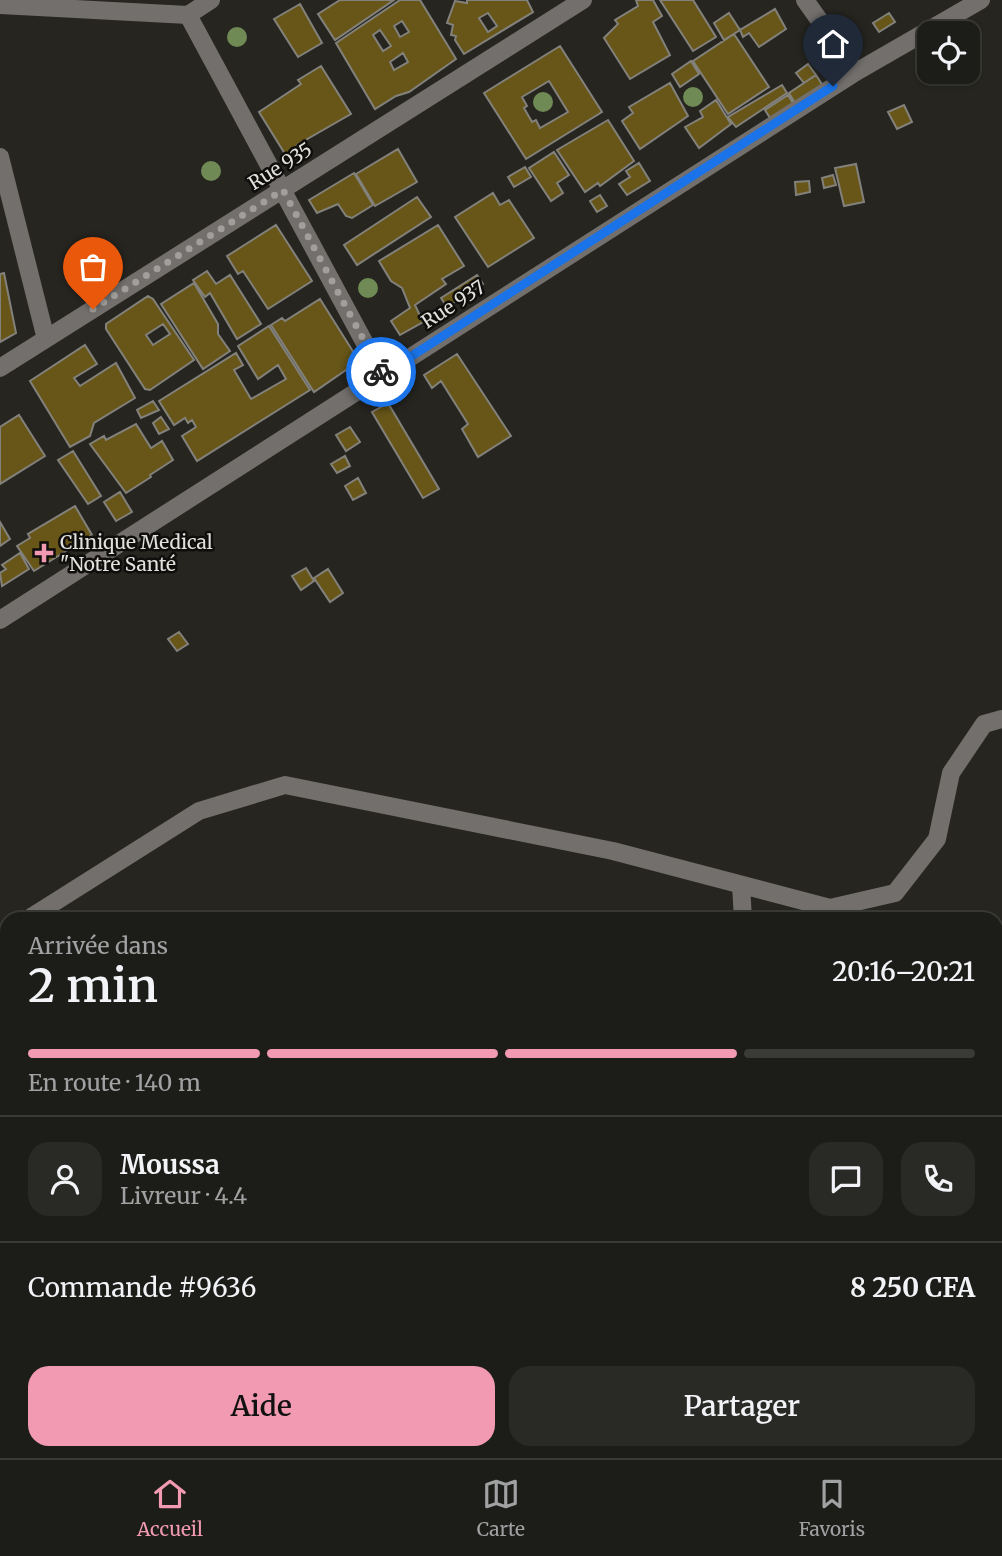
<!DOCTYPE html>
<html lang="fr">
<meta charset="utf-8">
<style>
body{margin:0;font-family:Merriweather,serif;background:#292925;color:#f1f3f6;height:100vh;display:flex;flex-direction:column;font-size:26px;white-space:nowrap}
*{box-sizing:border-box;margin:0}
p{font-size:23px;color:#a0a1a2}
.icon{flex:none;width:38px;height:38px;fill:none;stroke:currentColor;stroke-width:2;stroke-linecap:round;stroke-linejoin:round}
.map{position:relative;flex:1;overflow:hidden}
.drawer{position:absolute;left:0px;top:912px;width:1003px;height:548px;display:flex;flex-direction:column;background:#1c1c18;border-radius:21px 21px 0 0;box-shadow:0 2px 5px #0004,0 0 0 2px #3a3a37}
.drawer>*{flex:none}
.controls{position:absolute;left:917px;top:21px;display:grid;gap:14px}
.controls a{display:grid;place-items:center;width:63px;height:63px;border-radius:14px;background:#1c1c18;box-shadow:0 2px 5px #0004,0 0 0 2px #3a3a37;font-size:35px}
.pin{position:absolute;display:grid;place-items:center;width:60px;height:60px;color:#fff;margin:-72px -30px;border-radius:50% 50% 50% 0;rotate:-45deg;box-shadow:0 0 7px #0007}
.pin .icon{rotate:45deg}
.courier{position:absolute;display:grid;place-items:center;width:70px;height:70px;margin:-35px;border:5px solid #1a73e8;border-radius:50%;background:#fff;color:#222;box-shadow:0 2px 9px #0007}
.headline em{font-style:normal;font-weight:600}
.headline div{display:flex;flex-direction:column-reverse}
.headline{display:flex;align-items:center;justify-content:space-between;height:119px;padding:0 28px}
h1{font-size:46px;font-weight:600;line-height:52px}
.bar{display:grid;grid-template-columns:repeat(4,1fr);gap:10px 7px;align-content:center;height:84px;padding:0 28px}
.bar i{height:9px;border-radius:5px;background:#3a3a37}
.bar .selected{background:#f19ab2}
.bar p{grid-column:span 4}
.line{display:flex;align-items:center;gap:18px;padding:0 28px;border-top:2px solid #3a3a37}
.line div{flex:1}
.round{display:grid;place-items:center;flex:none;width:74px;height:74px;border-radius:21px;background:#292925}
.action{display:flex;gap:14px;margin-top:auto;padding:14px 28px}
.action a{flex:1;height:80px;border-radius:21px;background:#f19ab2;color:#111;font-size:28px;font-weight:600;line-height:80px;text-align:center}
.action a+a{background:#292925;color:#f1f3f6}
.dock{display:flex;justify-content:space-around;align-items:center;height:98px;border-top:2px solid #3a3a37;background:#1c1c18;font-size:19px;color:#a0a1a2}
.dock a{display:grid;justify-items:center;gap:4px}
.dock .selected{color:#f19ab2}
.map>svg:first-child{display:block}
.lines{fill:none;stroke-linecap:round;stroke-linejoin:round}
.stream{stroke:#001220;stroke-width:8}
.building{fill:#675618;stroke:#83817b;stroke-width:2;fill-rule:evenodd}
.minor{stroke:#726f6d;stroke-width:18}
.tree{fill:#6f8a55}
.done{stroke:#a09f9b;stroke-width:7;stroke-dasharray:0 12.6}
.route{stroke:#1a73e8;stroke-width:9}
.poi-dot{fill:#f19ab2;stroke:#0f0e0c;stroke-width:2.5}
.labels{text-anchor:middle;stroke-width:5;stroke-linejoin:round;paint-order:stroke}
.street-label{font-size:19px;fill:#e1e1dd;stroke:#0f0e0c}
.poi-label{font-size:19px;fill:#e1e1dd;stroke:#0f0e0c;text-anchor:start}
</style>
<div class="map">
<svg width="1002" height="1458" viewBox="0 0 1002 1458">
<rect width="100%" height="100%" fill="#262520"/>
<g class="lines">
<path class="stream" d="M0 1437 7 1440
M17 1452 22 1458"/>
</g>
<path class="building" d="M340 0H394L335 40 318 14Z
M400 0H420L456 59 409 92 396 96 375 109 336 43ZM402 21 409 32 400 37 394 26ZM380 30 391 46 383 51 373 35ZM403 53 408 62 394 70 390 62Z
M467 0H527L533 12 464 54 455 40 456 36 451 35 453 25 447 23 455 1 467 3ZM488 13 497 26 488 32 479 18Z
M636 0H653L662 16 653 22 670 55 630 79 604 38 618 24 615 20 638 6Z
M660 0H693L716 37 693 51Z
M300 4 322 43 298 57 274 19Z
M775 9 786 29 759 47 749 33 743 37 740 30Z
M729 13 740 30 724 40 714 23Z
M889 13 895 22 879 32 873 23Z
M734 34 769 87 728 114 693 61Z
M560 46 602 112 526 159 484 93ZM549 81 568 112 540 128 536 120 532 122 524 108 527 106 522 97Z
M691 61 699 74 680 87 672 74Z
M808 64 816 75 804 83 796 73Z
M321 66 351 114 297 145 301 154 290 162 259 112 301 84 298 80Z
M816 75 823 86 795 103 789 93Z
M670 83 688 116 640 149 622 121 633 113 629 107Z
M782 85 787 93 736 127 728 117Z
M788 95 793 103 770 118 765 110Z
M716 100 731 124 699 148 685 127 703 117 700 111Z
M904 105 912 122 897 129 888 112Z
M608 120 634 161 600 186 598 183 585 192 557 150Z
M398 149 417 182 375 206 356 174Z
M554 152 569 175 557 183 563 193 551 201 529 168Z
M639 163 650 181 627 195 619 184 630 177 626 171Z
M856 164 864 202 844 206 835 168Z
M525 167 531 177 514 187 508 177Z
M354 173 373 205 352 218 346 216 338 204 317 213 309 200Z
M833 175 836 185 824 188 822 178Z
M809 181 810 192 796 195 795 182Z
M493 193 500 205 509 200 534 238 488 267 455 217Z
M600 195 607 206 597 212 590 201Z
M417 197 431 217 357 265 344 245Z
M276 225 312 281 268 309 243 271 238 274 227 256Z
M438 225 464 266 442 279 446 284 415 305 423 322 400 335 391 321 410 308 402 288 391 281 379 261Z
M207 271 216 284 230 275 261 324 237 339 210 293 205 297 193 280Z
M4 273 16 333 0 342V274Z
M477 275 483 284 447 307 441 298Z
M194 283 218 324V334L230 351 203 369 161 304Z
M148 296 153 299 194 360 150 390 145 389 106 329V324ZM163 324 170 334 153 345 146 335Z
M320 299 359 361 314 392 271 325 282 318 285 321Z
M269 326 310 390 197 461 182 436 196 427 192 420 188 423 185 418 174 425 159 401 236 353 243 365 234 370 251 399 286 379 278 365 258 379 238 346Z
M85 345 97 364 74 378 80 386 116 363 135 398 94 423 90 436 70 447 30 381Z
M457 354 511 436 478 457 462 429 468 424 441 381 432 388 424 375Z
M153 401 159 410 141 418 137 410Z
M388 403 439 489 423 498 372 412Z
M19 415 45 456 0 484V427Z
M161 417 169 429 159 434 153 423Z
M136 424 151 448 162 441 173 460 150 475 151 477 126 493 90 444 104 436 106 440Z
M350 427 360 442 346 451 336 435Z
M73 451 101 496 88 504 58 460Z
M345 456 350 466 337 473 331 464Z
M358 478 366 493 353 500 345 486Z
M120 492 132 512 116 521 104 502Z
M75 506 92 535 34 571 17 546 30 538 28 534Z
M0 522 10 539 0 546Z
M20 553 29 569 2 586 0 573 6 569 2 565Z
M306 568 314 581 301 590 292 576Z
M328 569 343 593 330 602 314 578Z
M179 632 188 644 177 651 168 639Z"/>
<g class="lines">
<path class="minor" d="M0 5 188 15 211 0
M188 15 382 375
M856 72 981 0
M0 157 46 339
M0 368 583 0
M0 620 856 72 805 0
M741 885 743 919
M28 919 199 811 285 785 613 851 830 908 895 893 937 839 951 773 984 724 1002 719
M0 937 7 932
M996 988H1002
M943 1452V1458"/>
</g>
<g class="tree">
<circle cx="237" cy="37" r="10"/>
<circle cx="693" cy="97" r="10"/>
<circle cx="543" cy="102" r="10"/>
<circle cx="211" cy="171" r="10"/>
<circle cx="368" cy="288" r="10"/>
</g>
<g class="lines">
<path class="done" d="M93 309 283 190 381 372"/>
<path class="route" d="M381 372 382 375 833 86"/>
</g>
<path class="poi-dot" d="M40.5 542.5h7v7h7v7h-7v7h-7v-7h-7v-7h7z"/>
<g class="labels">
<g class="street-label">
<text transform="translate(280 166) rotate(-32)" y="7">Rue 935</text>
<text transform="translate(453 304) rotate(-33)" y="7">Rue 937</text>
</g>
<g class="poi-label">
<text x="60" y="549">Clinique Medical<tspan x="60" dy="22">"Notre Santé</tspan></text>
</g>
</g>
</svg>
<div class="controls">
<a><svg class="icon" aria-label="locate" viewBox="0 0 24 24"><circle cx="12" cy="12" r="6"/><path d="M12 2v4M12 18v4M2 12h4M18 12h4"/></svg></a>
</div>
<div class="pin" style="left:93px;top:309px;background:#ea580c"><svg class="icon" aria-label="bag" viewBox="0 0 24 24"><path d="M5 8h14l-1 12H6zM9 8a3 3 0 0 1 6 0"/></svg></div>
<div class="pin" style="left:833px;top:86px;background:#1f2937"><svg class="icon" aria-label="home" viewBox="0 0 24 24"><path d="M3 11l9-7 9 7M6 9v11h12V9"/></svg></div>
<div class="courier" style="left:381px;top:372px"><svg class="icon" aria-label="bike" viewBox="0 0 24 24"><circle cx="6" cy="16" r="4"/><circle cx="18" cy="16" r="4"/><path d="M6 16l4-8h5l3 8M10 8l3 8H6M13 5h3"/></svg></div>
<section class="drawer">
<div class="headline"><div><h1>2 min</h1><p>Arrivée dans</p></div><em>20:16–20:21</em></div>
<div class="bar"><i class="selected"></i><i class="selected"></i><i class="selected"></i><i></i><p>En route · 140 m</p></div>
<div class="line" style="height:126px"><a class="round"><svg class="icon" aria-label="person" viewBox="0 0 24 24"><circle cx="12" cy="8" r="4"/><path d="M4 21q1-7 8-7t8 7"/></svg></a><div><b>Moussa</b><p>Livreur · 4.4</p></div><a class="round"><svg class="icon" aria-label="chat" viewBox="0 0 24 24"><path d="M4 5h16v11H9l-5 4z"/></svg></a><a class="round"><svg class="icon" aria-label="phone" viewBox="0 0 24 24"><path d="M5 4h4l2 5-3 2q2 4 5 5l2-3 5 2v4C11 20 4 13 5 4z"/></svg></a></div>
<div class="line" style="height:91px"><div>Commande #9636</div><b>8 250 CFA</b></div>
<div class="action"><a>Aide</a><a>Partager</a></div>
</section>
</div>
<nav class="dock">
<a class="selected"><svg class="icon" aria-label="home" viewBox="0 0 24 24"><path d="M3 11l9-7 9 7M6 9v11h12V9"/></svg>Accueil</a>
<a><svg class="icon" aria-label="map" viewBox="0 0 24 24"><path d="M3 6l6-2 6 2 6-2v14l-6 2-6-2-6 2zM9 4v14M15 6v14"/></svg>Carte</a>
<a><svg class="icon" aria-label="saved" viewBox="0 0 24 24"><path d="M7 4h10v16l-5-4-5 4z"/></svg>Favoris</a>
</nav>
